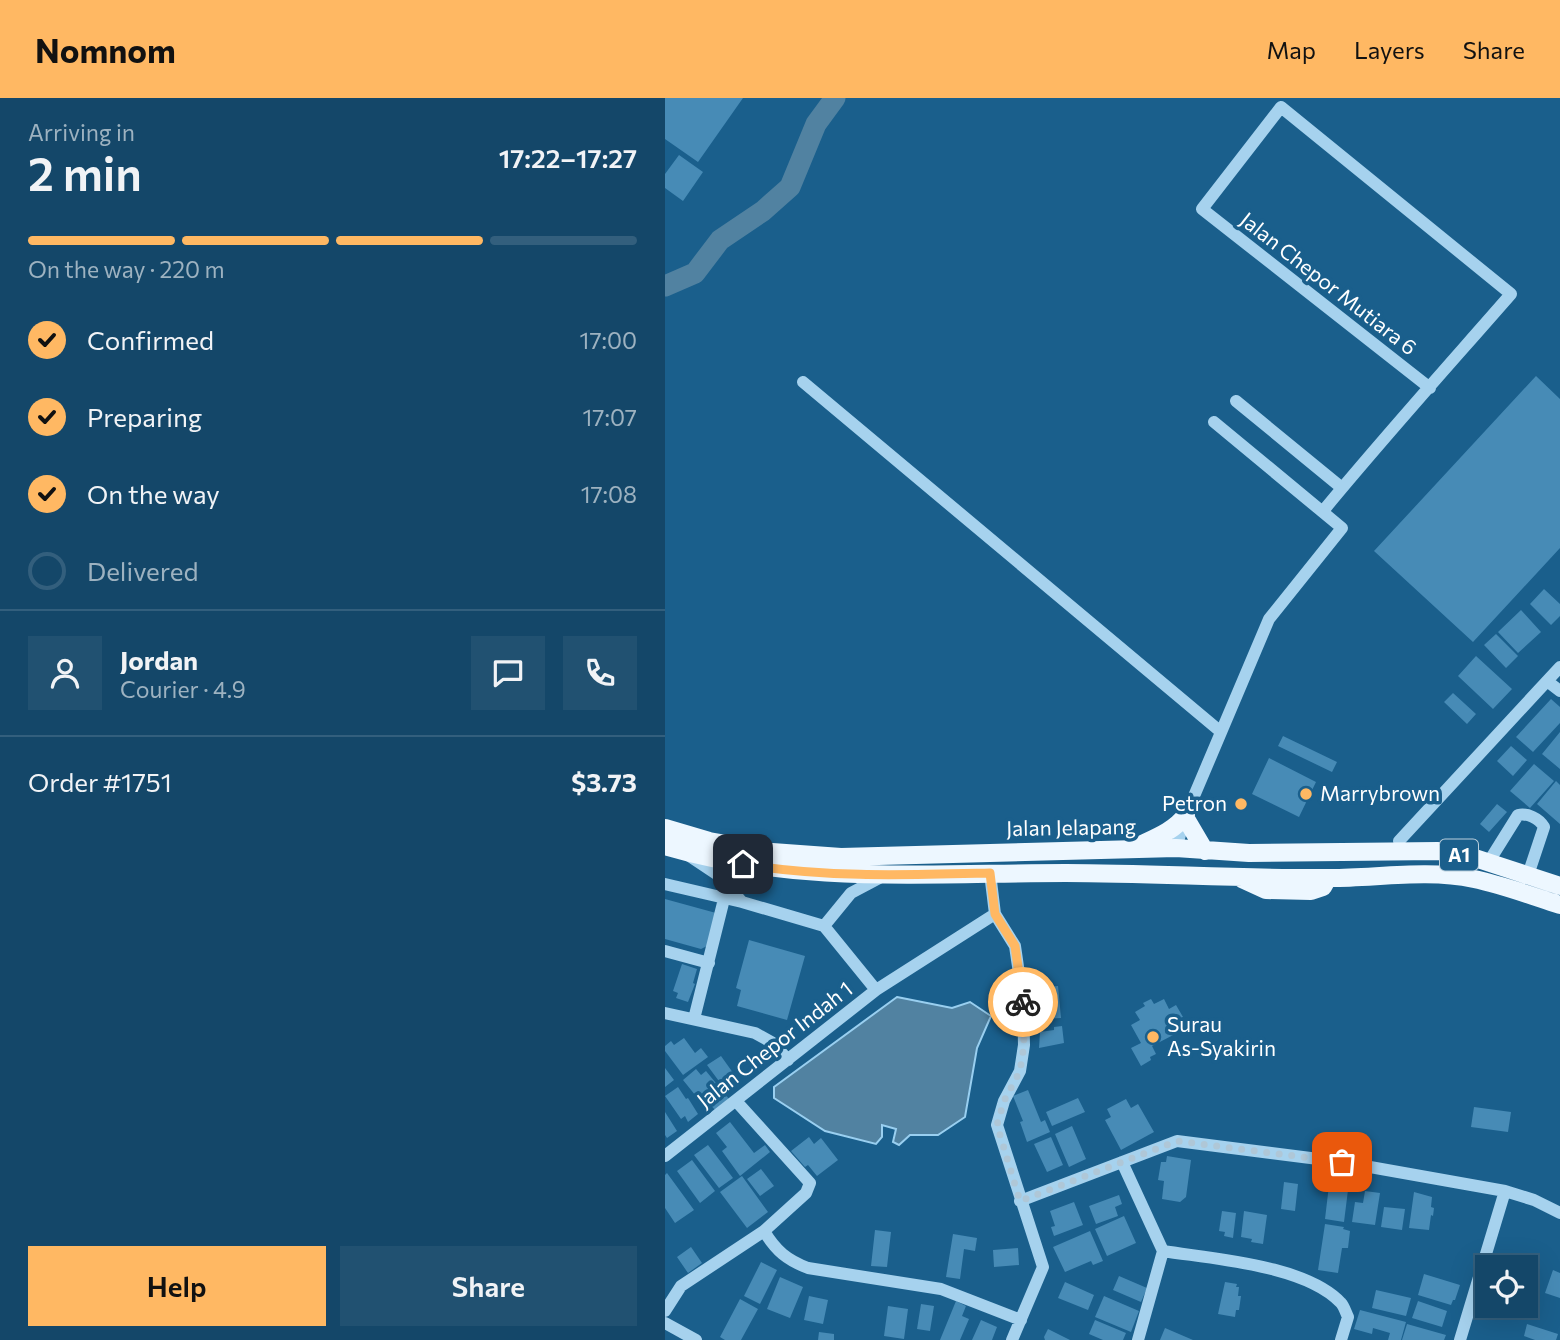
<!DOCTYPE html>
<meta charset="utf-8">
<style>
body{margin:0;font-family:Commissioner,sans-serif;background:#215171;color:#f1f3f6;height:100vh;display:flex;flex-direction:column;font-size:26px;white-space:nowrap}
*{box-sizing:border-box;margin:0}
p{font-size:23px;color:#9db2c0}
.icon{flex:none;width:38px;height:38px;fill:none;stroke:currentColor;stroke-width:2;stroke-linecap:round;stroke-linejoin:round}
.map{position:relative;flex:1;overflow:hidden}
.side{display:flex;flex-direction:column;background:#144769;width:665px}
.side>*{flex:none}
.tools{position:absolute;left:810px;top:1157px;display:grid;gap:14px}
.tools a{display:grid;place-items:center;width:63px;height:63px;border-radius:0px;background:#144769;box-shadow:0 7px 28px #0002,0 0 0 2px #335f7d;font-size:35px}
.pin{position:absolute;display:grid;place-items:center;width:60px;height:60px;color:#fff;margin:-30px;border-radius:14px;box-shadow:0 4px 10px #0006}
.courier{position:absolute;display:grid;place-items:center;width:70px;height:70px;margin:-35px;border:5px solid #ffb863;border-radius:50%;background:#fff;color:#222;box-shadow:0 2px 9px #0007}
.headline em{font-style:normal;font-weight:600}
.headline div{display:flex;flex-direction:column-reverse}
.headline{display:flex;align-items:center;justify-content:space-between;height:119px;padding:0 28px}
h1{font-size:46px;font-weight:600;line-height:52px}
.bar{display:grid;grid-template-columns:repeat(4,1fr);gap:10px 7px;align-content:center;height:84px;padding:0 28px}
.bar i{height:9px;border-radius:5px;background:#335f7d}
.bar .selected{background:#ffb863}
.bar p{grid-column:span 4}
.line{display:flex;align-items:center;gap:18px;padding:0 28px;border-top:2px solid #335f7d}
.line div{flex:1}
.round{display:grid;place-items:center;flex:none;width:74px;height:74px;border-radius:0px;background:#215171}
ol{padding:0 28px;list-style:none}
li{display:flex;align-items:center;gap:21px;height:77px}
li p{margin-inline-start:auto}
li .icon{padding:7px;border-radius:50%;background:#ffb863;color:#111;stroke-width:4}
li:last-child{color:#9db2c0}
li i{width:38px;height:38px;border:4px solid #335f7d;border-radius:50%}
.action{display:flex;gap:14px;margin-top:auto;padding:14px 28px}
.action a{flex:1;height:80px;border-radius:0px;background:#ffb863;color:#111;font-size:28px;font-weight:600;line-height:80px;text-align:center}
.action a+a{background:#215171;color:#f1f3f6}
header{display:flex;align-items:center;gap:42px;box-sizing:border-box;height:98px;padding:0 35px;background:#ffb863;color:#111}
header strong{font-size:33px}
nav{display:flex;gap:38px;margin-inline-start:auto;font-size:24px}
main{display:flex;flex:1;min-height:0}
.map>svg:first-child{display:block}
.water{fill:#5182a1;stroke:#99cff0;stroke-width:2}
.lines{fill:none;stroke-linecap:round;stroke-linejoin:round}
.river{stroke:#5182a1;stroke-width:21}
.building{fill:#478bb6}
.minor{stroke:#a6d2ee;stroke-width:12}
.major{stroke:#edf7ff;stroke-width:18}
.done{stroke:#afc7d7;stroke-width:7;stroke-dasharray:0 12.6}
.route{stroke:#ffb863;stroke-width:9}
.poi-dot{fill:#ffb863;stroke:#1a5f8c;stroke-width:2.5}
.labels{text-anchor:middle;stroke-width:7;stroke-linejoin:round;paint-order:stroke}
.shield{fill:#1a5f8c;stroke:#bacfdc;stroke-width:2}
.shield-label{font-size:19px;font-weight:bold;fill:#fff}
.street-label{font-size:21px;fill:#fff;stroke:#1a5f8c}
.poi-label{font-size:21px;fill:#fff;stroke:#1a5f8c;text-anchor:start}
</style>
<header>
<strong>Nomnom</strong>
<nav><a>Map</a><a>Layers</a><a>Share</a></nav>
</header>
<main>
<section class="side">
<div class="headline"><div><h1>2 min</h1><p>Arriving in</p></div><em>17:22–17:27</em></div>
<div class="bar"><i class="selected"></i><i class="selected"></i><i class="selected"></i><i></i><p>On the way · 220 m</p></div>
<ol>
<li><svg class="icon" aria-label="check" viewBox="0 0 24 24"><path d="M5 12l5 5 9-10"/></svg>Confirmed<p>17:00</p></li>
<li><svg class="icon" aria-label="check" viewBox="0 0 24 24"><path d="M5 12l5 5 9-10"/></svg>Preparing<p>17:07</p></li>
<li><svg class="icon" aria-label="check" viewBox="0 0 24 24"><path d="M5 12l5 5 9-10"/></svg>On the way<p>17:08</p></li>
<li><i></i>Delivered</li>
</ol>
<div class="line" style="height:126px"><a class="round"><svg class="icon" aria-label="person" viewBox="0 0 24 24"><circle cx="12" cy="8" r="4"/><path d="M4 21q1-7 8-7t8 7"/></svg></a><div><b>Jordan</b><p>Courier · 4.9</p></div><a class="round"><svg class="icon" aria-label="chat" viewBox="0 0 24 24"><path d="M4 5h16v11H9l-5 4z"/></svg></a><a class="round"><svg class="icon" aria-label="phone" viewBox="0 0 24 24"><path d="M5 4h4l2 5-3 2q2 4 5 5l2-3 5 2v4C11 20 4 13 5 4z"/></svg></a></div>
<div class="line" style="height:91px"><div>Order #1751</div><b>$3.73</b></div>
<div class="action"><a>Help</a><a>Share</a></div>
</section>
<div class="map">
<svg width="895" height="1242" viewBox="0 0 895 1242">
<rect width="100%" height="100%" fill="#1a5f8c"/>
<path class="water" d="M232 899 287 910 305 904 326 918 312 950 300 1019 273 1037H245L234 1047 228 1044 231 1031 217 1027V1039L211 1046 160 1033 109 1000V989Z"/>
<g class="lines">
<path class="river" d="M0 188 30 175 55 142 98 113 125 89 151 26 170 0"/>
</g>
<path class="building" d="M0 0H78L33 64 0 41Z
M14 57 38 74 18 103 0 90V76Z
M871 278 895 301V450L808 544 709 453Z
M879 491 895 506V518L886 527 865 506Z
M856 512 876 534 853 555 833 534Z
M831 536 853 558 841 570 819 547Z
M811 558 847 591 828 611 793 578Z
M788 595 811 616 802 626 779 604Z
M886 601 895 609V625L868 654 851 639Z
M895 634V671L877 656Z
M618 638 672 664 667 674 613 648Z
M846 648 862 662 848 678 832 663Z
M604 660 651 684 634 719 587 696Z
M869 666 889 683 865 710 845 693Z
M891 683 895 687V726L872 706Z
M832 706 842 714 824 734 815 726Z
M0 801 51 815 42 848 36 851 0 841Z
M84 842 140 858 122 922 72 908 76 892 71 890Z
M17 866 32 871 28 885 30 886 23 904 11 900 13 895 8 893Z
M393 888 396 920 376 921 372 906H375L373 890Z
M486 901 489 906 499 901 504 911 511 907 518 919 510 922 516 933 487 948 491 956 485 959 486 962 476 968 466 950 476 945 466 927 475 922 470 914 480 908 478 905Z
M397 928 399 945 374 950 375 934 389 932V929Z
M19 940 30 955 36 950 43 959 18 977 0 953V948L6 943 9 947Z
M56 958 76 986 66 992 63 987 59 990 42 967Z
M0 970 9 982 0 989Z
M31 971 36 977 41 973 64 1001 50 1012 43 1004 39 1008 18 982Z
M13 989 21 1001 23 1000 33 1016 23 1024 20 1018 16 1021 0 998Z
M363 992 376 1024 380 1022 385 1034 362 1044 355 1024 358 1023 348 998Z
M413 1000 420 1014 387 1028 381 1014Z
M461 1001 466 1010 473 1006 489 1034 456 1052 440 1022 446 1019 442 1011Z
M809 1009 846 1014 843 1034 806 1029Z
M0 1014 12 1033 2 1040 0 1037Z
M65 1024 89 1055 100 1047 105 1054 75 1078 57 1053 62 1049 51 1035Z
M407 1028 421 1061 404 1069 390 1036Z
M144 1039 149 1046 156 1040 173 1062 152 1078 143 1067 140 1069 126 1053Z
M386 1039 398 1067 382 1074 369 1046Z
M43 1047 68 1080 54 1090 29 1057Z
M502 1058 526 1062 521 1099 515 1104 497 1101 499 1083 493 1082 496 1064H501Z
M27 1062 50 1093 35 1105 12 1073Z
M96 1071 109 1088 95 1098 82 1081Z
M2 1075 29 1112 10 1125 0 1110V1077Z
M77 1078 103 1114 82 1130 55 1094Z
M669 1082 684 1084 679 1124 660 1121 664 1087H669Z
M619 1084 633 1086 630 1113 616 1111Z
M700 1093 715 1095 710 1127 687 1124 690 1104 698 1105Z
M749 1094 767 1099 766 1109 769 1110 768 1118 766 1117 764 1132 744 1130Z
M454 1097 457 1106 450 1109 453 1118 431 1126 424 1108Z
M409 1104 418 1127 389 1138 386 1129 390 1128 385 1113Z
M719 1109 740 1111 737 1132 716 1129Z
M557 1113 571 1115 568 1140 559 1138 560 1134 554 1133Z
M579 1113 602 1117 598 1146 586 1144 587 1141 576 1139Z
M459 1118 471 1145 442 1158 430 1131Z
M660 1126 679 1129 678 1131 685 1133 683 1150H677L673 1175 653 1172Z
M210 1132 226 1134 222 1169 206 1168Z
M425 1133 438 1163 428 1167 426 1163 400 1174 388 1149Z
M288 1136 312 1140 310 1153 299 1151 295 1181 281 1179Z
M26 1149 37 1165 23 1175 12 1159Z
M353 1150 354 1167 329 1169 328 1152Z
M845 1161 870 1169 864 1186 861 1185V1169H842Z
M96 1164 112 1172 95 1206 79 1198Z
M888 1172 895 1175V1200L880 1195Z
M759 1176 795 1187 790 1202H788L786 1207 753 1197Z
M454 1178 482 1190 476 1204 448 1192Z
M115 1179 138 1189 125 1220 102 1211Z
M400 1184 429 1197 423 1212 393 1200Z
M560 1184 572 1186 571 1189H574L573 1198H576L574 1212H571L570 1219 553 1216Z
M711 1192 746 1200 741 1218 707 1210Z
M144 1198 163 1202 158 1226 139 1222Z
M439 1198 474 1213 466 1234 430 1219Z
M75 1201 93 1211 76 1242H60L55 1239Z
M291 1203 301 1208 297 1218 304 1221 295 1242H275Z
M753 1203 782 1213 777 1229 747 1220Z
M256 1206 269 1208 265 1233 252 1231Z
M223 1208 243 1211 239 1241 219 1238Z
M839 1208H856L854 1213Z
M695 1212 741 1224 736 1242H723L725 1235 708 1230 707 1236 689 1231Z
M316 1222 332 1229 327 1242H307Z
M430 1222 461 1235 458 1242H438L424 1236Z
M742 1226 781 1237 779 1242H737Z
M862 1226 893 1236 891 1242H870L859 1238Z
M500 1230 528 1242H495Z
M383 1231 405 1242H380L379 1239Z
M154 1234 169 1236V1242H153Z"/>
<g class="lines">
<path class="minor" d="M138 284 556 634
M571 303 677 390
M658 413C719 339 783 268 846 196L616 9 537 111 765 290
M882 583 895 593
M734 743 895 569
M511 750 521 717 604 521 677 430 549 324
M23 757 56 779 77 804
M823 765 853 717C862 715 874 720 879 729L863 777
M325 775 330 816 350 848 358 903 359 947 355 973 339 1003 332 1027 378 1169 347 1242
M0 786 77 804 159 828 211 892
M159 828 186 795 220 777
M0 853 44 865
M0 915 90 935 108 945 123 962
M29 921 59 801
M0 1058 211 892 330 816
M457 1064 498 1153 473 1242
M355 1103 512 1043 677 1064 840 1093 869 1102 895 1115
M99 1133C111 1153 122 1162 143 1170L276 1191 356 1222
M498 1153C548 1161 641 1167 676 1205 679 1208 681 1215 683 1219L676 1242
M0 1213 16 1188 99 1133 141 1095 145 1085 71 1003
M0 1225 31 1242
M795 1242 840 1093"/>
<path class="major" d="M520 719 540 753
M0 730 44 743 107 754 176 759 511 750 584 755 773 753 810 760 895 788
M0 748C130 787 267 775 401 775 489 775 577 781 666 780 712 780 763 771 809 781 838 787 867 798 895 807
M473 748C490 740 509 733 521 717
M577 781 601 792 646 793 658 789 663 780"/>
</g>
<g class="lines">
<path class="done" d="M358 904 359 947 355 973 339 1003 332 1027 355 1103 512 1043 677 1064"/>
<path class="route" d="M78 766C160 780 243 777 325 775L330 816 350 848 358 904"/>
</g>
<g class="poi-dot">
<circle cx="641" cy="696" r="7"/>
<circle cx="576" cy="706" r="7"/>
<circle cx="488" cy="939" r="7"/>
</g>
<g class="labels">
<rect class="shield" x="775" y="741.5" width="38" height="31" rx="5"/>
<g class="shield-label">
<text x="794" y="764">A1</text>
</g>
<g class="street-label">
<text transform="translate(663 186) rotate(38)" y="7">Jalan Chepor Mutiara 6</text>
<text transform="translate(406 730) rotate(-1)" y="7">Jalan Jelapang</text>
<text transform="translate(110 947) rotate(-38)" y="7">Jalan Chepor Indah 1</text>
</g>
<g class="poi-label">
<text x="655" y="703">Marrybrown</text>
<text x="562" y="713" text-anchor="end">Petron</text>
<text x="502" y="934">Surau<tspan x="502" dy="24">As-Syakirin</tspan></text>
</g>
</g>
</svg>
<div class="tools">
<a><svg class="icon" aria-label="locate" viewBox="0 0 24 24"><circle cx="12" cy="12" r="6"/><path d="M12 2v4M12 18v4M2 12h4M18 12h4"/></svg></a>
</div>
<div class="pin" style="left:677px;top:1064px;background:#ea580c"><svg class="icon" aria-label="bag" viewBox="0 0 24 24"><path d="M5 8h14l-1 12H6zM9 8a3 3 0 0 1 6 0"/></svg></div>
<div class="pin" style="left:78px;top:766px;background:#1f2937"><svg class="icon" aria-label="home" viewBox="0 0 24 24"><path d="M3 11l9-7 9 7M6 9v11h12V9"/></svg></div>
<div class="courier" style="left:358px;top:904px"><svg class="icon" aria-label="bike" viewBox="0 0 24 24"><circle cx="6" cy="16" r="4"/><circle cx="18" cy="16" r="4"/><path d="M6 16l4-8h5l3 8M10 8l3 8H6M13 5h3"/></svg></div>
</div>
</main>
